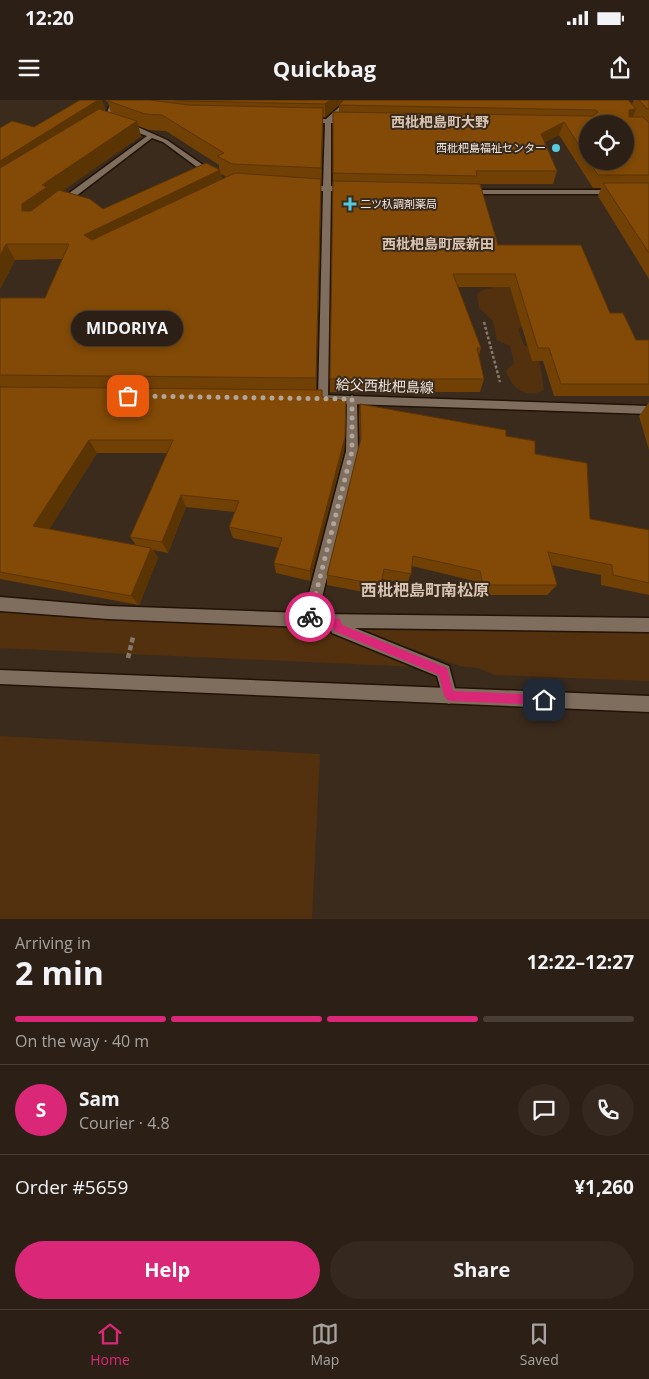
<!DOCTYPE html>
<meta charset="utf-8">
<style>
body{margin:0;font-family:"Open Sans","Noto Sans JP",sans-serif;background:#34281f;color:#f1f3f6;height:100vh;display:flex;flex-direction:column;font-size:19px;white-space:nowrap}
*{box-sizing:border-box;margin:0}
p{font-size:16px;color:#a6a3a1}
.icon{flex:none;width:28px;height:28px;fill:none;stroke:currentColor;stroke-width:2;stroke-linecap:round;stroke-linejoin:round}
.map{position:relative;height:819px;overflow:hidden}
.sheet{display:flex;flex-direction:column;background:#2c2016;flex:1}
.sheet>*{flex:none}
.buttons{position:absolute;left:579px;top:15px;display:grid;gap:10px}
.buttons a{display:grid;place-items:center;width:55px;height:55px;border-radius:50%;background:#2c2016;box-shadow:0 2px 8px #0003,0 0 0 1px #483e35;font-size:25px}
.pin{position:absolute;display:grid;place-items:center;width:42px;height:42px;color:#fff;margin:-21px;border-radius:10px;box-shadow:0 2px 8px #0006}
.courier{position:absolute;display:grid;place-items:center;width:50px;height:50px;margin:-25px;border:4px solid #db2777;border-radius:50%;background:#fff;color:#222;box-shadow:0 1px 6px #0007}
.bubble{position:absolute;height:35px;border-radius:18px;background:#2c2016;box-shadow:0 2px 8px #0003,0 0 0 1px #483e35;font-size:16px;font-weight:700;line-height:35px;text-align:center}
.overview em{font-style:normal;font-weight:700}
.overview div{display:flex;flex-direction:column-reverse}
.overview{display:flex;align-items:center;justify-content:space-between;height:85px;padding:0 15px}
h1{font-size:32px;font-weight:700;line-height:38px}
.bar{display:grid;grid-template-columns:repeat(4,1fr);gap:8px 5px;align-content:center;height:60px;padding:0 15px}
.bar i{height:6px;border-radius:4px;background:#483e35}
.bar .on{background:#db2777}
.bar p{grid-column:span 4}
.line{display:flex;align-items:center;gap:12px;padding:0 15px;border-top:1px solid #483e35}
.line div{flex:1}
.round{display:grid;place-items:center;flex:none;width:52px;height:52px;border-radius:26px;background:#34281f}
.cta{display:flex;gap:10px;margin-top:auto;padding:10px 15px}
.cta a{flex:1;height:58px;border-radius:30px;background:#db2777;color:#fff;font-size:20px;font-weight:700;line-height:58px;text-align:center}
.cta a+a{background:#34281f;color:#f1f3f6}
.status{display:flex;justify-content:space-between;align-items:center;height:35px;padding:0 25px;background:#2c2016;direction:ltr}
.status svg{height:14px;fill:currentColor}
header{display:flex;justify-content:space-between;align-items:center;height:65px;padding:0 15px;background:#2c2016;font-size:22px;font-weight:700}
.dock{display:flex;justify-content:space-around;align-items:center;height:70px;border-top:1px solid #483e35;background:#2c2016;font-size:14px;color:#a6a3a1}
.dock a{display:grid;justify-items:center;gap:2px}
.dock .on{color:#db2777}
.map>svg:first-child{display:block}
.green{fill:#53310e}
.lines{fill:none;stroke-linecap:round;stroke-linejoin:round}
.minor-casing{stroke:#211306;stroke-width:3}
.tertiary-casing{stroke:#211306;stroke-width:3}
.secondary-casing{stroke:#211306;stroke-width:3}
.path-far1{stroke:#86786d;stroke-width:2.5;stroke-dasharray:3 2;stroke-linecap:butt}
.path{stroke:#86786d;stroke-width:4.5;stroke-dasharray:5 3;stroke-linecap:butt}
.minor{fill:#7f6d5e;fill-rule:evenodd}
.tertiary{fill:#7f6d5e;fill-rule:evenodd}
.secondary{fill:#7f6d5e;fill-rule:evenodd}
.wall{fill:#704005;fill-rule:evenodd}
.shaded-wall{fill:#5b3404}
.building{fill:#824a06;stroke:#5b3404}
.route{fill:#db2777}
.done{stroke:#b1a59a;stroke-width:5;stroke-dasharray:0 9}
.poi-dot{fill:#55cae0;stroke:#3b2b1d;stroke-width:2}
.labels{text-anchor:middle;stroke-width:4;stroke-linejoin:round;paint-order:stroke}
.far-poi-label{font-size:11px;fill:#f1e6de;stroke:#3b2b1d;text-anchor:end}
.far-quarter-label{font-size:14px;font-weight:bold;fill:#d9c5b3;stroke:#3b2b1d}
.street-label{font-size:14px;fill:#f1e6de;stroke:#3b2b1d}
.quarter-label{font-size:16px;font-weight:bold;fill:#d9c5b3;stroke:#3b2b1d}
</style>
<div class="status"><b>12:20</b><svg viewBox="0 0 49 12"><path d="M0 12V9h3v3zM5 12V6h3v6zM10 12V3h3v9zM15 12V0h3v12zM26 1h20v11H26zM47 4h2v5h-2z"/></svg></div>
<header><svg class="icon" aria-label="menu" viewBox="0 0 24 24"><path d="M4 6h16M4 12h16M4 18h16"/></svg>Quickbag<svg class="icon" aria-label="share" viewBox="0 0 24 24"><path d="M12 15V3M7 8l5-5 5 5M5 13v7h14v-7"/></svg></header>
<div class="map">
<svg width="649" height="819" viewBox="0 0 649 819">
<rect width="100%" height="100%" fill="#3b2b1d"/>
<path class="green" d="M530 176 526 225 518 229 524 245C542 251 541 273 544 290 526 299 512 289 506 271L514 263 510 246 497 240 493 221 479 208 477 194 482 190 492 188 493 182Z
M0 512 320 526 418 567 0 548Z
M359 530 649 531V581L495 575 478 568 460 566Z
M0 636 320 654 312 819H0Z"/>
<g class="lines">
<g class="minor-casing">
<path id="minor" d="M347 0H354L334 19H350L353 21 350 23H331V86L349 88 353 90 349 92 331 91 328 299 323 303 318 299 323 91 304 89 300 87 304 85 323 86 325 23H308L305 21 308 19H326Z
M112 5 115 7 110 19 140 28 167 40 216 74 209 76 163 42 152 38 63 106H57V102L147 36 104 21 109 7Z
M463 90H649V94H466L462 92Z
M352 295 357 299 358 351 318 514 649 518V532L355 528 449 566 457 596 454 601 449 604 444 601 437 576 332 533 330 528 108 519 0 511V497L108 506 304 513 346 351 347 299Z"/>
</g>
<g class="tertiary-casing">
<path id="tertiary" d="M0 570 649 596V612L0 584Z"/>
</g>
<g class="secondary-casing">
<path id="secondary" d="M320 295 649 306V314L320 303 315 299Z"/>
</g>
<path class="path-far1" d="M484 222 500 282"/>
<path class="path" d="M128 558 133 537"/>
<use href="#minor" class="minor"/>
<use href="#tertiary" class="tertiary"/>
<use href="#secondary" class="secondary"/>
</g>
<path class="wall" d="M80 0H102L105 9V11L111 13 108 2 106 1V0H628L632 4 634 0H649V22H647L649 23V179L598 96 601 88H593L559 35 545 42 557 71 553 84H479L498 145 610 213 636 240H649V296H554L543 261H532L510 187H458L481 248 479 255 484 279 480 292H330L333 86V12H339V5L325 17H323L316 290 322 297 345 337 344 351 310 481 276 473 274 463 279 448 233 438 229 427 235 412 186 407 168 453 153 450 158 458 139 505 0 479V198H45L62 159 15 160 0 189V28L34 27ZM588 24 625 61H588ZM138 26 149 30 166 31 219 65V70L103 109 62 91 141 36ZM221 74 227 77 222 79ZM97 353H167L130 437 136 445 49 429Z
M649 302V350L639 316Z
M360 304 506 336 535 354 590 419 649 430V495L601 485V475L551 465 557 485 547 495H476L474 481 412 466 411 474 407 484 382 479 379 495 327 485V475L360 344 359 318Z"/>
<path class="shaded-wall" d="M98 0H102L105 9 103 15 0 81V61Z
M330 0H344L325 17V4Z
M323 8V25L321 85V68Z
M636 9 631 22 624 23 629 10Z
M137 21 141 36 52 98 30 119 22 111V104L42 85Z
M564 22 559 35 536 47 541 34Z
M220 70 223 85 90 150 84 135Z
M321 79V94L316 293V278Z
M6 144 15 160 0 189V156Z
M345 337 344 351 310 481V471Z
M89 340 97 353 44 438 33 426Z
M181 395 186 407 168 453 162 442Z
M151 448 158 458 139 505 131 496Z"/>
<path class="building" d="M80 0H98L0 61V28L12 21 34 27Z
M108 0H150L189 5 323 8 321 68 232 64 217 56 224 53 162 15 145 14 108 1Z
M175 0H330L325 4 186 1Z
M344 0H628L636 9 629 10V17H643L649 23V75H598L589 61H625V24H588V59L564 22 541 34 557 71H476L477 76 333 73V12L593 16 598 12 596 10 339 5Z
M639 0H649V9H647Z
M99 9 137 21 42 85 47 87 22 104V111H31L59 90 90 99 103 109 206 63 220 70 84 135 92 140 235 73 321 79 316 278 0 275V198H45L69 144H6L0 156V68Z
M333 81 480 84 498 145H581L610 213H623L636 240H649V284H561L549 248H538L515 174H453L481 248H477L484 279H330Z
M603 83H649V153Z
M0 287 322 290V297L346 301 345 337 310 471 274 463 282 438 229 427 239 401 181 395 162 442 130 437 173 340H89L33 426 151 448 131 496 0 472Z
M360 304 506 330V336L535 341V354L587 363 590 419 649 430V483L613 475 612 465 548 452 557 485H483L480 471 413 456 411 474 384 469 381 485 327 475 361 338Z"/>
<path class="route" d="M310 513 315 517 340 519 342 525 447 568 453 591 544 595 549 600 544 605 449 601 444 596 439 575 334 531 333 526 306 524V517Z"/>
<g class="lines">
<path class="done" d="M128 296 352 299V351L310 517"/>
</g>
<g class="poi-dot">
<circle cx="556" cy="48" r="5"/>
<path d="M347.5 96.5h5v5h5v5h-5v5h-5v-5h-5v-5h5z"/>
</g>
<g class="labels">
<g class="far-poi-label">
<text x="546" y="52">西枇杷島福祉センター</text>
<text x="360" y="108" text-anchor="start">二ツ杁調剤薬局</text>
</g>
<g class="far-quarter-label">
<text x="440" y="27">西枇杷島町大野</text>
<text x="438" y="149">西枇杷島町辰新田</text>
</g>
<g class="street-label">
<text transform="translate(385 286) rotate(2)" y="5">給父西枇杷島線</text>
</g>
<g class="quarter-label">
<text x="425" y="496">西枇杷島町南松原</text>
</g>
</g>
</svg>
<div class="buttons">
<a><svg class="icon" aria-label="locate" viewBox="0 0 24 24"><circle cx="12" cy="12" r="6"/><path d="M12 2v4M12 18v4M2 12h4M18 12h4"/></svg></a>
</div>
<div class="pin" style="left:128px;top:296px;background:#ea580c"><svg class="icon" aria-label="bag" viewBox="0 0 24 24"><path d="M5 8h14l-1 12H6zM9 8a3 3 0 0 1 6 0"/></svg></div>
<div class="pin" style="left:544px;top:600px;background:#1f2937"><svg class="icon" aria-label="home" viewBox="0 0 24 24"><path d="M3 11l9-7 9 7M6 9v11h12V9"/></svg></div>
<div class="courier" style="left:310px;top:517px"><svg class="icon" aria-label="bike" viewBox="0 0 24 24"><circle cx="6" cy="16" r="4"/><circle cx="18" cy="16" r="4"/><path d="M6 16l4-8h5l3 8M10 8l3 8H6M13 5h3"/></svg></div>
<div class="bubble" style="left:71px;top:211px;width:112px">MIDORIYA</div>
</div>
<section class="sheet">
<div class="overview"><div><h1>2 min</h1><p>Arriving in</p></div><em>12:22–12:27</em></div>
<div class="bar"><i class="on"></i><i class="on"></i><i class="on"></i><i></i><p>On the way · 40 m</p></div>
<div class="line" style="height:90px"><b class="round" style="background:#db2777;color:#fff">S</b><div><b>Sam</b><p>Courier · 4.8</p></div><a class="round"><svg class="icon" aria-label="chat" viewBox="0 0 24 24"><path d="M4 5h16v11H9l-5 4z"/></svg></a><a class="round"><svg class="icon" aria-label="phone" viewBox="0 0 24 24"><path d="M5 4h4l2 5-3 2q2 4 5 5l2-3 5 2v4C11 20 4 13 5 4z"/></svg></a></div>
<div class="line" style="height:65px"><div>Order #5659</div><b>¥1,260</b></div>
<div class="cta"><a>Help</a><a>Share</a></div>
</section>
<nav class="dock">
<a class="on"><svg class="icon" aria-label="home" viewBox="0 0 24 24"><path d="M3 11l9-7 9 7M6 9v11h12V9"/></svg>Home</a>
<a><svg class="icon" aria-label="map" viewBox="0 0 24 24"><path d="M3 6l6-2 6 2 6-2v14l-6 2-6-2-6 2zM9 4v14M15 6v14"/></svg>Map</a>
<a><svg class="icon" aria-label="saved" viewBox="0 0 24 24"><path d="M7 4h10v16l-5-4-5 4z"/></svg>Saved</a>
</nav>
